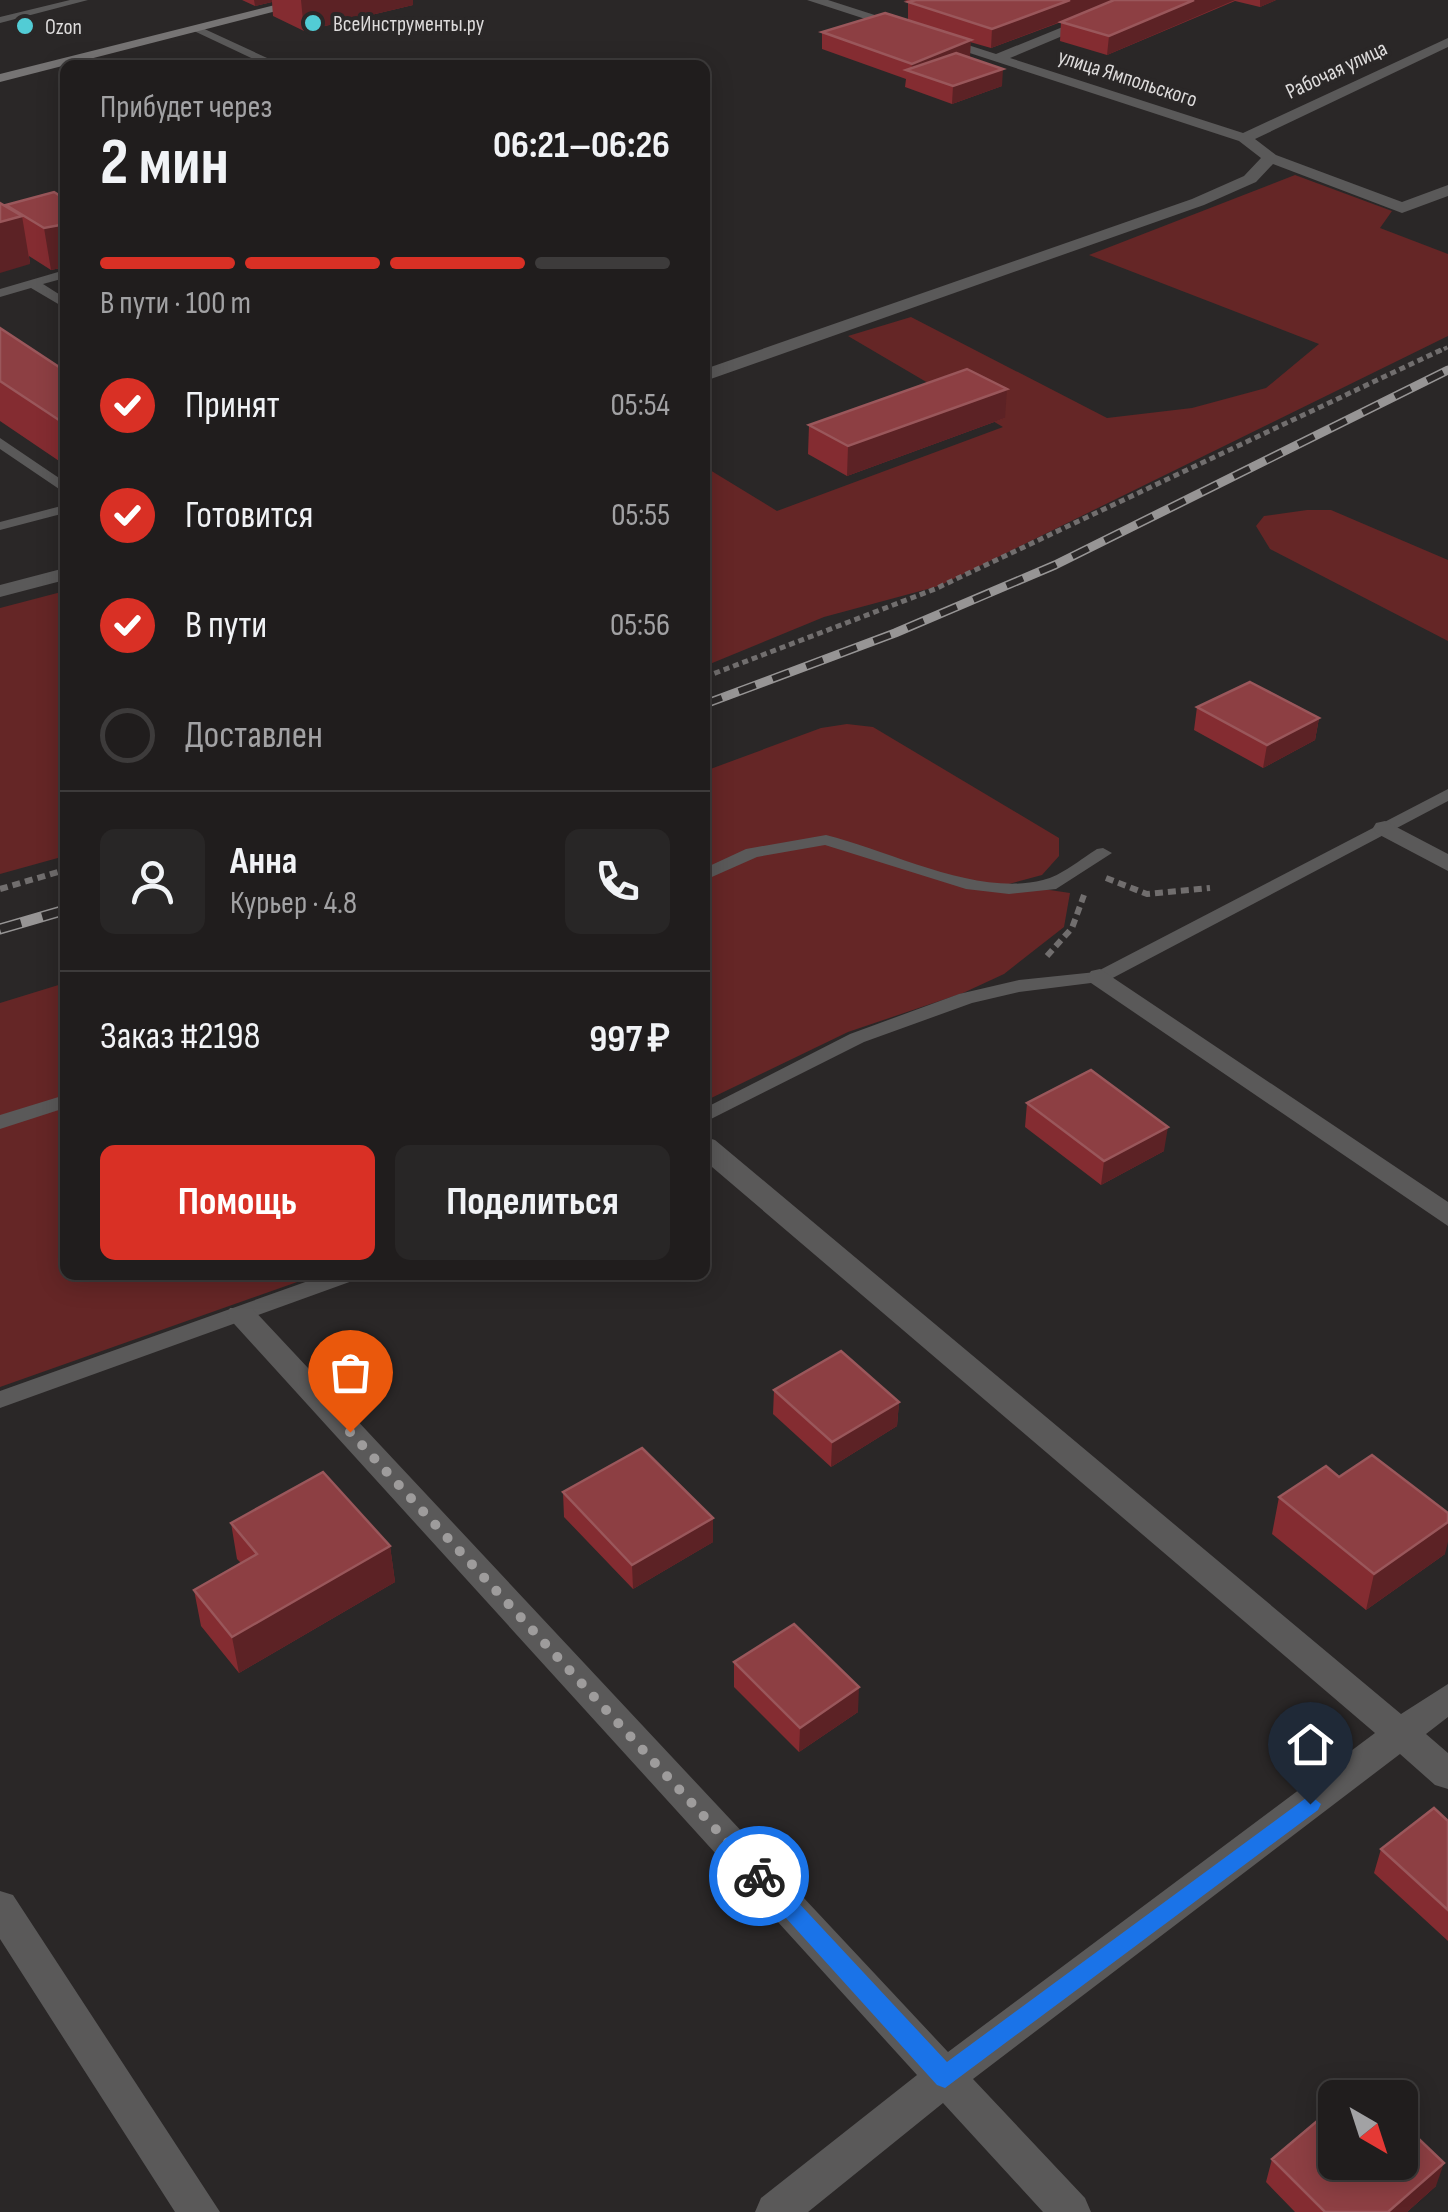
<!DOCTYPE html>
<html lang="ru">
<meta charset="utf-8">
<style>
body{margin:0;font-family:"Sofia Sans Condensed",sans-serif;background:#282626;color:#f1f3f6;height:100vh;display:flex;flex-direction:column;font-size:38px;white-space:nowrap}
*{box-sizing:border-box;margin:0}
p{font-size:32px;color:#a2a2a4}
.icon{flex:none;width:55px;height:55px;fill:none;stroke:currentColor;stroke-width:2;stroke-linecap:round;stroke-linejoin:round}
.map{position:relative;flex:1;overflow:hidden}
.drawer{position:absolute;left:60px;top:60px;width:650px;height:1220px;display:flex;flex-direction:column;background:#201d1d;border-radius:15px;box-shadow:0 5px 25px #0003,0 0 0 2px #3d3b3b}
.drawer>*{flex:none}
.needle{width:65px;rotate:141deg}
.controls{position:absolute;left:1318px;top:2080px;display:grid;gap:20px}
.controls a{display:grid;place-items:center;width:100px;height:100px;border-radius:15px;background:#201d1d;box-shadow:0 5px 25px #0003,0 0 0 2px #3d3b3b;font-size:50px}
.pin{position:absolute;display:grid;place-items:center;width:85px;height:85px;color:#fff;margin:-102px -42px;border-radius:50% 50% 50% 0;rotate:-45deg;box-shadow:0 0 10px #0007}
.pin .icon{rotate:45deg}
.courier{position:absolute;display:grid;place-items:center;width:100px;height:100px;margin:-50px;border:8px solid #1a73e8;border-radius:50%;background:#fff;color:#222;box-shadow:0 2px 12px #0007}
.overview em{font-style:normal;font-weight:700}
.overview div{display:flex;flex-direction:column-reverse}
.overview{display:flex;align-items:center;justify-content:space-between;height:170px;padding:0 40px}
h1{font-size:65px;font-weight:700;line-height:75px}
.bar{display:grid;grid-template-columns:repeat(4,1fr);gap:15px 10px;align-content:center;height:120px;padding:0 40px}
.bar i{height:12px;border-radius:8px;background:#3d3b3b}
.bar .on{background:#d93025}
.bar p{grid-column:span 4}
.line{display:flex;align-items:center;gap:25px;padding:0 40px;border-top:2px solid #3d3b3b}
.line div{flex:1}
.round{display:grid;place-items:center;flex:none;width:105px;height:105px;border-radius:15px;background:#282626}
ol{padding:0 40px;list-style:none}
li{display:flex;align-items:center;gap:30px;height:110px}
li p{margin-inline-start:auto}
li .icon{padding:10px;border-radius:50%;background:#d93025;color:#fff;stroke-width:4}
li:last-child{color:#a2a2a4}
li i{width:55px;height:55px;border:5px solid #3d3b3b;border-radius:50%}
.cta{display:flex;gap:20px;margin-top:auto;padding:20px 40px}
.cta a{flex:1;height:115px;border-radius:15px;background:#d93025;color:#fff;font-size:40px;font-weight:700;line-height:115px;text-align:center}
.cta a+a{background:#282626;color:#f1f3f6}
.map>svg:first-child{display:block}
.green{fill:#652626}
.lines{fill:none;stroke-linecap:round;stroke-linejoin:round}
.path-far2{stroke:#716e6e;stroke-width:4;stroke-dasharray:4 2.5;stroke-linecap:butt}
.path-far1{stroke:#716e6e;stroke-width:5;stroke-dasharray:6 4;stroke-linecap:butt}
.path{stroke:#716e6e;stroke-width:6;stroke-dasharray:8 5;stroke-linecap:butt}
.service{fill:#5a5959;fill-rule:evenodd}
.minor{fill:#5a5959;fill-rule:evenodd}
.secondary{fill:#767474;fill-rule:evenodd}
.rail-far1-casing{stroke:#979595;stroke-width:9}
.rail-casing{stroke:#979595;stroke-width:11}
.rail-far1{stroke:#2a2727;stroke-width:6;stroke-dasharray:18;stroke-linecap:butt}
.rail{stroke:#2a2727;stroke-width:8;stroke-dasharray:22;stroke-linecap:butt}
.wall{fill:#842c31}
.shaded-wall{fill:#5c2225}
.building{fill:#8d3f43;stroke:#9a575b;stroke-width:2.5}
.route{fill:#1a73e8}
.done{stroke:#9e9c9c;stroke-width:10;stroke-dasharray:0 18}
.poi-dot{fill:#52ccd5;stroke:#2a2727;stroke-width:4}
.labels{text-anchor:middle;stroke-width:8;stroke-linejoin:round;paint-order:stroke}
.far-poi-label{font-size:22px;fill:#dddbdb;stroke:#2a2727;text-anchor:start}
.far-street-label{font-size:22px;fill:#dddbdb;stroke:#2a2727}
</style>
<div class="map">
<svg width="1448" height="2212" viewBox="0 0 1448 2212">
<rect width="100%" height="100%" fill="#2a2727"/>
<path class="green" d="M1295 175 1392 211 1380 228 1448 254V336L939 586 824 617 705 666V467L777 511 1003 427 848 336 911 317 1107 418 1192 408 1266 388 1319 344 1089 255Z
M1307 510H1331L1448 560V641L1270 549 1256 526 1264 516Z
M65 591V856L0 874V608Z
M847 724 873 727 1059 838V856L1042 875 1009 884 1070 893 1064 927 1004 974 963 993 848 1032 705 1101V771L821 728Z
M65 983V1275H317L0 1387V1003Z"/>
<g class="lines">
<path class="path-far2" d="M1438 352 1448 347"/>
<path class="path-far1" d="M705 677 935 589 1443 349"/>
<path class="path" d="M1106 878 1147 894 1210 888
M0 889 65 870
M1047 956 1072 928 1084 895"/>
<path class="service" d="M70 0H88L0 23V17Z
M198 26 278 63 279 65H266L194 31Z
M65 270V278L43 284 65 298V308L31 288 0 297V289Z
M0 438 65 482V493L0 449Z
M65 505V513L0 530V522Z
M1448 789V801L1107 981 1019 992 972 1003 864 1042 705 1122V1108L850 1034 959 994 1019 980 1096 972Z
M826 835C890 851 978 897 1043 880 1061 876 1081 859 1097 849L1103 848 1112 853 1056 889 1009 894 966 889 825 845 757 857 705 880V868L746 849Z
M65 1095V1108L0 1129V1115Z
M325 1275H358L355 1280 0 1408V1391Z"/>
<path class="minor" d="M807 0H828L996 54 1129 0H1148L1010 58 1243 133 1448 38V47L1255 139 1276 155 1402 202 1448 185V196L1402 213 1273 164 1256 182 1204 205 705 381V369L1192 199 1244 176 1261 158 1239 141Z
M65 568V580L0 597V585Z
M1385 821 1448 854V871L1376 833 1373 828 1376 823Z
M1100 969 1448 1202V1226L1091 983 1087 977 1091 971Z
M705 1137 715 1140 1401 1714 1448 1684V1717L1426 1734 1448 1753V1789L1435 1785 1400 1754 973 2079 1085 2198 1091 2212H1043L943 2103 808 2212H755L761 2198 917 2075 226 1315 230 1308H252L948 2052 1375 1733 705 1161Z
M0 1891 13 1895 220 2212H175L0 1939Z"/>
<path class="secondary" d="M295 0H319L0 82V74Z"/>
<g class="rail-far1-casing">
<path id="rail-far1" d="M705 704 895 633 1055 565 1448 370"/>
</g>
<g class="rail-casing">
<path id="rail" d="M0 929 65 910"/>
</g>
<use href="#rail-far1" class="rail-far1"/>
<use href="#rail" class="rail"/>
</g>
<path class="wall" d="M242 0H413V5L304 31 273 16 272 2 255 6Z
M904 0H1276L1260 7 1235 1 1107 55 1060 41 1061 22 991 48 970 42V57L1002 86 952 104 905 87 906 79 822 49V32L908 20V2H910Z
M65 199V267L51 270 29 256 30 264 7 207Z
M0 328 65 371V465L0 421Z
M1005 418 847 476 808 454 809 425Z
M1197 707 1319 718 1315 740 1263 768 1194 730Z
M1027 1103 1164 1151 1101 1185 1025 1127Z
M774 1390 899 1402 897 1426 831 1467 773 1414Z
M1339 1477 1445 1554 1366 1610 1272 1534 1279 1497Z
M563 1492 713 1518V1542L633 1589 564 1517Z
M231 1523 390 1546 395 1582 239 1673 201 1626 194 1590 241 1563 237 1559Z
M734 1662 858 1712 799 1752 734 1687Z
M1448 1821V1941L1374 1873 1381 1849Z
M1272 2159 1436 2186 1407 2212H1295L1266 2182Z"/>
<path class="shaded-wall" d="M254 0H272V2L255 6Z
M301 0H413V5L304 31Z
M1070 0H1118L991 48 992 29Z
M1194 0H1235L1107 55 1109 36Z
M1260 0H1276L1260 7Z
M971 40 970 57 911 72 912 64Z
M1003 69 1002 86 952 104 953 86Z
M22 216 30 264 0 273V222Z
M60 225 65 267 51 270 44 228Z
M1007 389 1005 418 847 476 848 446Z
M1319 718 1315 740 1263 768 1267 745Z
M1168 1127 1164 1151 1101 1185 1104 1161Z
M899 1402 897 1426 831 1467 832 1442Z
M713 1518V1542L633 1589 632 1565Z
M1448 1522V1542L1445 1554 1366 1610 1374 1574Z
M390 1546 395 1582 239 1673 232 1637Z
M859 1687 858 1712 799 1752 800 1728Z
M1444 2163 1436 2186 1407 2212H1388Z"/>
<path class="building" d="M916 0H1070L992 29 908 2Z
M1114 0H1194L1109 36 1061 22Z
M885 13 971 40 912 64 822 32Z
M956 53 1003 69 953 86 906 70Z
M54 192 65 199V241L61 238 60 225 44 228 6 205Z
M0 203 22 216 0 222Z
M0 328 65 371V424L0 381Z
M967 369 1007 389 848 446 809 425Z
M1250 682 1319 718 1267 745 1197 707Z
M1091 1070 1168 1127 1104 1161 1027 1103Z
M841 1351 899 1402 832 1442 774 1390Z
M642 1448 713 1518 632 1565 563 1492Z
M1372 1455 1448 1513V1522L1374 1574 1279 1497 1326 1466 1339 1477Z
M323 1472 390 1546 232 1637 194 1590 257 1554 231 1523Z
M794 1624 859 1687 800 1728 734 1662Z
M1434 1808 1448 1821V1910L1381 1849Z
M1361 2084 1375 2098H1344Z
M1335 2106V2162H1400V2121L1444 2163 1388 2212H1325L1272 2159Z"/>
<path class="route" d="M1310 1795 1321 1804 1318 1810 945 2088 937 2085 748 1876 759 1867 767 1869 947 2062Z"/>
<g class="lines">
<path class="done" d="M350 1432 759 1876"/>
</g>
<g class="poi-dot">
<circle cx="313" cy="23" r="10"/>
<circle cx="25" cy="26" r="10"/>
</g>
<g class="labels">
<g class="far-poi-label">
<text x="333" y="31">ВсеИнструменты.ру</text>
<text x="45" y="34">Ozon</text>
</g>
<g class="far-street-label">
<text transform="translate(1336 69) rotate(-25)" y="8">Рабочая улица</text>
<text transform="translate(1128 77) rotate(18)" y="8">улица Ямпольского</text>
</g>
</g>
</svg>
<div class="controls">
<a><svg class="needle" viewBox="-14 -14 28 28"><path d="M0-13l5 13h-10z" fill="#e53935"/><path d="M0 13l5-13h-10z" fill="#a2a2a4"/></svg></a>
</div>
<div class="pin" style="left:350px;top:1432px;background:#ea580c"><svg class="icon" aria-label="bag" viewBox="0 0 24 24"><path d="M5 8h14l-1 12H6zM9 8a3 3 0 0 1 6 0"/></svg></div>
<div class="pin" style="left:1310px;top:1804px;background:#1f2937"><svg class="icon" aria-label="home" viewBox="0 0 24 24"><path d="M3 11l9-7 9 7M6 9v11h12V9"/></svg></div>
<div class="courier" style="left:759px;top:1876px"><svg class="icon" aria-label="bike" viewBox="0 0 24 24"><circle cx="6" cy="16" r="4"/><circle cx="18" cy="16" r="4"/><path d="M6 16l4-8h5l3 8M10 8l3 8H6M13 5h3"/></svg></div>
<section class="drawer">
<div class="overview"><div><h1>2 мин</h1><p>Прибудет через</p></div><em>06:21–06:26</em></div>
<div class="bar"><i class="on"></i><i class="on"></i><i class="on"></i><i></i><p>В пути · 100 m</p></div>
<ol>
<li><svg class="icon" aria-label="check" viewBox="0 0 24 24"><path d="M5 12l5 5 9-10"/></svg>Принят<p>05:54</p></li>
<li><svg class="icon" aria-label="check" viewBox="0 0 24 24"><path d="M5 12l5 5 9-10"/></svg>Готовится<p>05:55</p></li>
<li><svg class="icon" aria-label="check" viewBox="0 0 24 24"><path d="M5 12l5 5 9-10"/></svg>В пути<p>05:56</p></li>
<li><i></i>Доставлен</li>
</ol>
<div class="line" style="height:180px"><a class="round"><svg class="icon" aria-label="person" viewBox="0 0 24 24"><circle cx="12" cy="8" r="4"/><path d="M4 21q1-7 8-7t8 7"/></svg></a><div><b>Анна</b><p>Курьер · 4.8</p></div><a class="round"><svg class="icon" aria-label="phone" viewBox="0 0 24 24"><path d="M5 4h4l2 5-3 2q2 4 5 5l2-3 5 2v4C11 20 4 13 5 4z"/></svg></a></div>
<div class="line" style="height:130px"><div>Заказ #2198</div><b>997 ₽</b></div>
<div class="cta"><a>Помощь</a><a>Поделиться</a></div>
</section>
</div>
